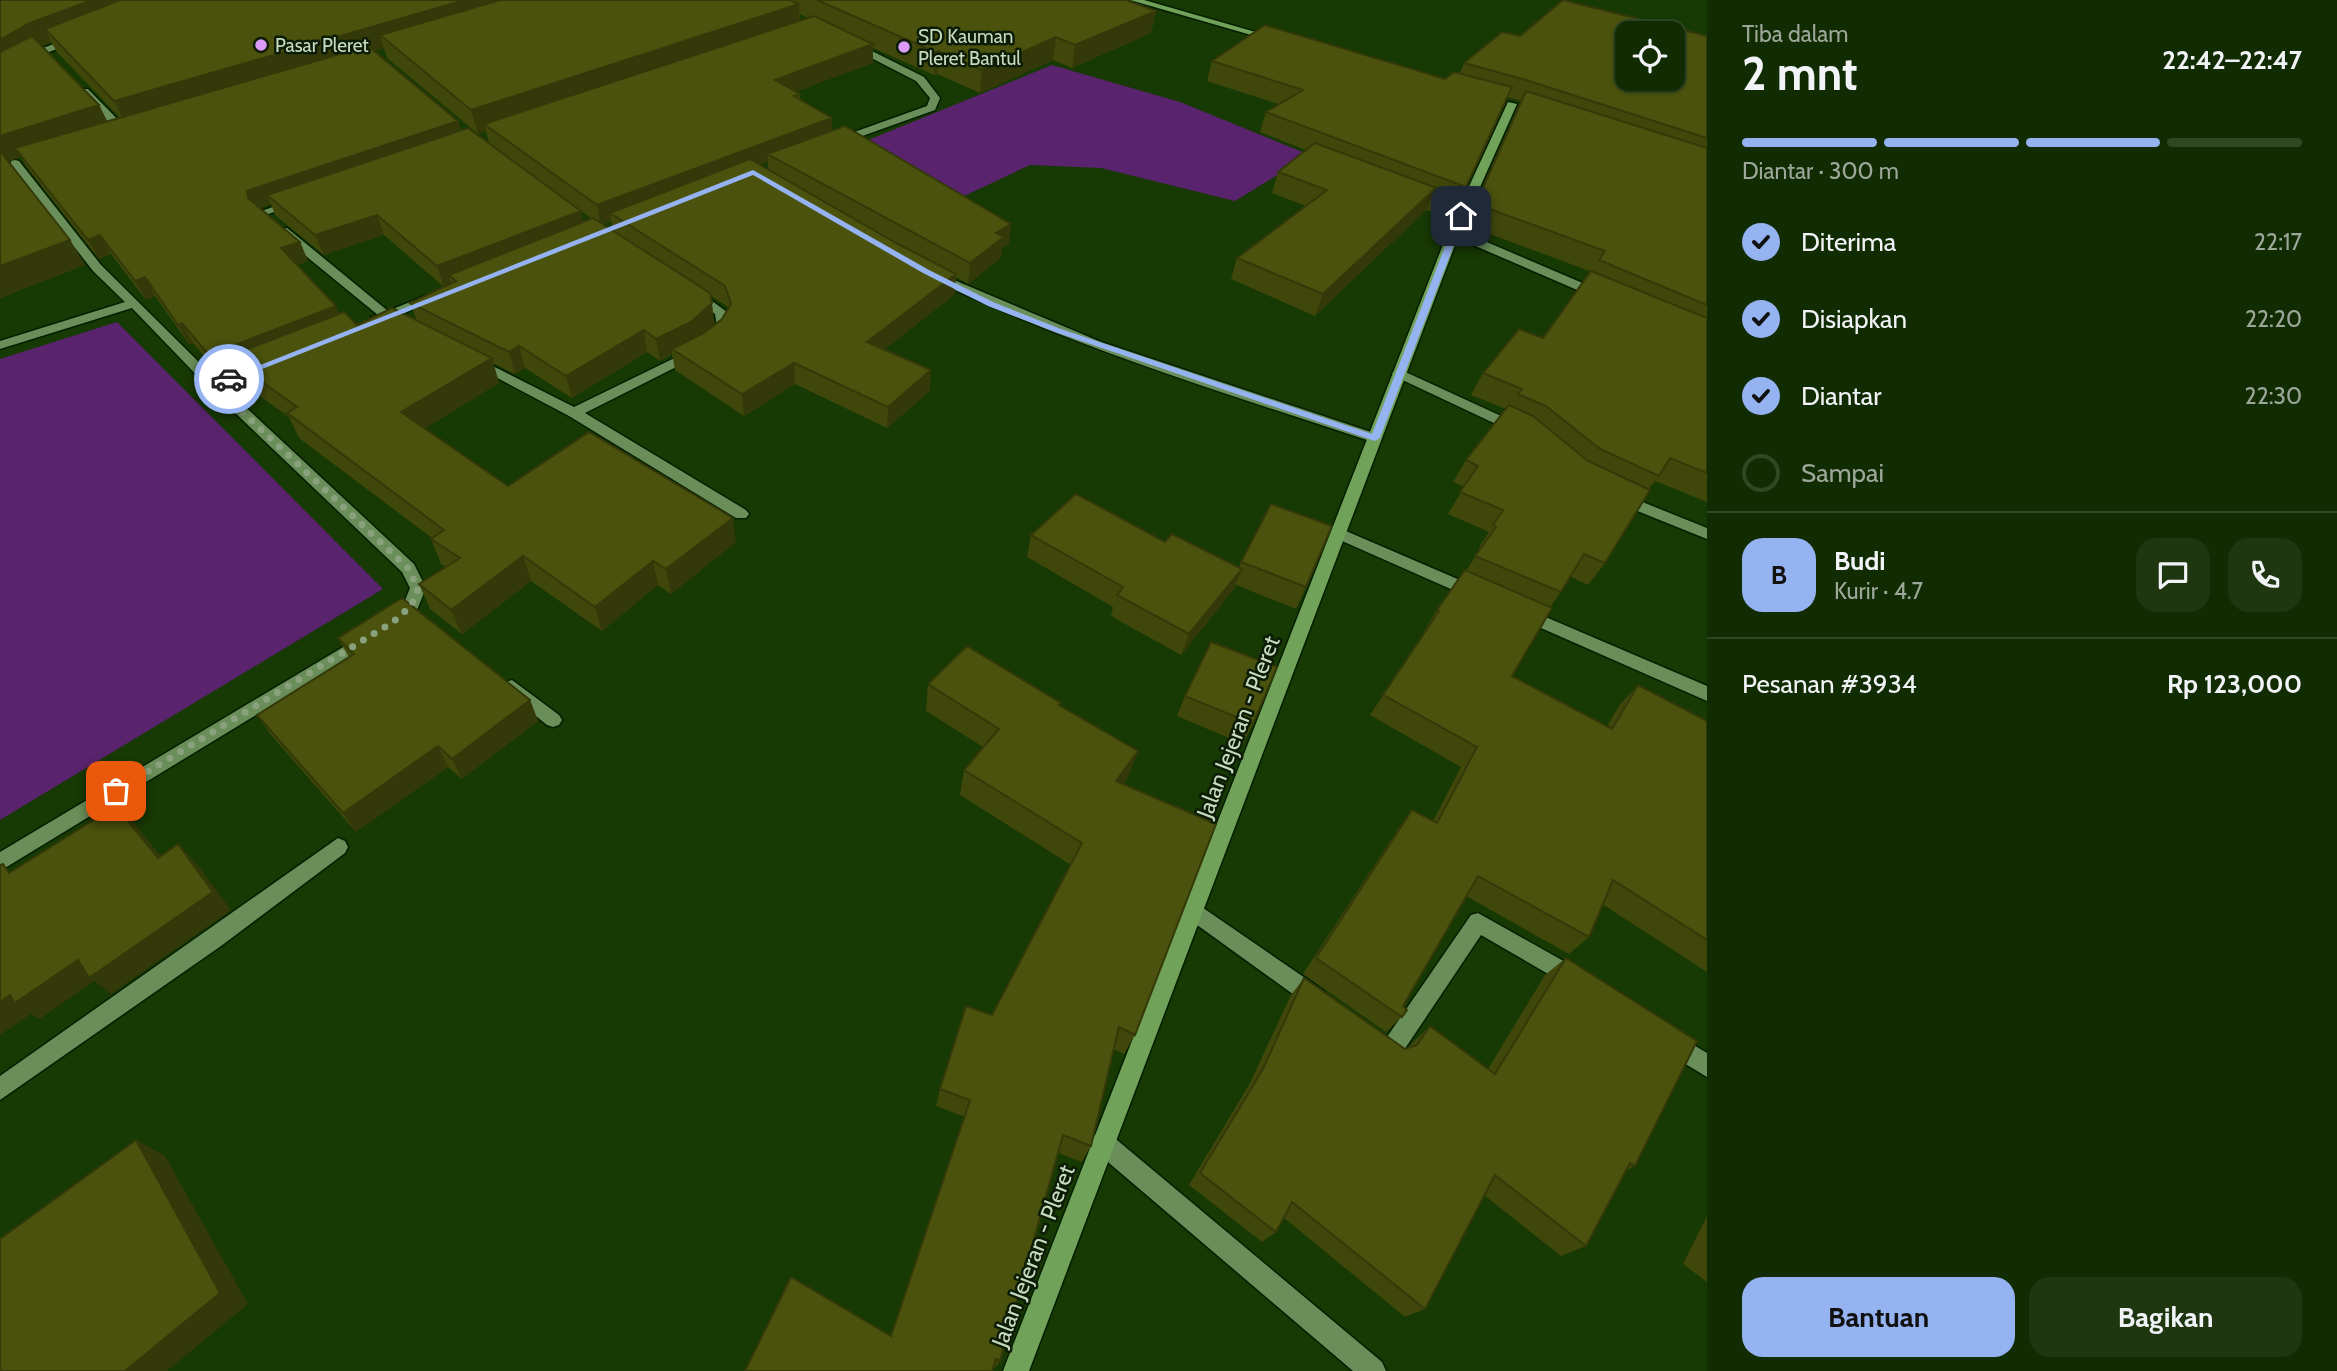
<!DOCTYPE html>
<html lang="id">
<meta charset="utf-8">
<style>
body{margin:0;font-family:Cabin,sans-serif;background:#1e3711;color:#f1f3f6;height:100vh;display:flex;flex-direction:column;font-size:26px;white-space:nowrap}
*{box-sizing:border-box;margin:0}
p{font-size:23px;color:#9ca799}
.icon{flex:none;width:38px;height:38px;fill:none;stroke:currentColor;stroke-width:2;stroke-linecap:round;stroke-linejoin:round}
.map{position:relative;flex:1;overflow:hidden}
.sheet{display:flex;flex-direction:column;background:#112b02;width:630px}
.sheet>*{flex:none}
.controls{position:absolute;left:1615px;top:21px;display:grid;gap:14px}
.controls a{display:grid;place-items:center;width:70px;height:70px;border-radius:14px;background:#112b02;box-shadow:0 2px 5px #0004,0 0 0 2px #304724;font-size:35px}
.pin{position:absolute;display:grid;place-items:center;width:60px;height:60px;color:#fff;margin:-30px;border-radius:14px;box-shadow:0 4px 10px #0006}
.courier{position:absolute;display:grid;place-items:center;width:70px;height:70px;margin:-35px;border:5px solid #95b2f1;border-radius:50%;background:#fff;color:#222;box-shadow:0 2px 9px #0007}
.overview em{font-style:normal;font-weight:700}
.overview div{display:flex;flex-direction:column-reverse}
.overview{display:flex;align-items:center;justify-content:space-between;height:119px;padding:0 35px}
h1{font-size:46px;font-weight:700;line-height:52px}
.bar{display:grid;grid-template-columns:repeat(4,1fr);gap:10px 7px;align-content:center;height:84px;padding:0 35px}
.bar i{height:9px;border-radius:5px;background:#304724}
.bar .on{background:#95b2f1}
.bar p{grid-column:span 4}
.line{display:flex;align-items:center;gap:18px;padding:0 35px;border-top:2px solid #304724}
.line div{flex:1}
.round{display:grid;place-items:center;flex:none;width:74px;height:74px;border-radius:21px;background:#1e3711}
ol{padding:0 35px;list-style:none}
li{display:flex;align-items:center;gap:21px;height:77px}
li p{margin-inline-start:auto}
li .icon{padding:7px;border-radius:50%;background:#95b2f1;color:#111;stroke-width:4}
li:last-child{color:#9ca799}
li i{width:38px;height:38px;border:4px solid #304724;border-radius:50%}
.primary-button{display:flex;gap:14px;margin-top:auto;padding:14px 35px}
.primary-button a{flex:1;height:80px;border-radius:21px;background:#95b2f1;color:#111;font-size:28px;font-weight:700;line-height:80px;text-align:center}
.primary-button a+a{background:#1e3711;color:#f1f3f6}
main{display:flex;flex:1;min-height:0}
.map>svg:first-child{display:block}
.green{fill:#5a236d}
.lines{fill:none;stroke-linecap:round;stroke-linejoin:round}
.minor-casing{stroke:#051e00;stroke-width:3}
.major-casing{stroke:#051e00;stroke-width:3}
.minor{fill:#698e59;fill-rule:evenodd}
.major{fill:#70a25a;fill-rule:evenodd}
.wall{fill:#40470b;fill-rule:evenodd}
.shaded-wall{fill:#343909}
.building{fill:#4a520d;stroke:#343909;stroke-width:2;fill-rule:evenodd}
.route{fill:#95b2f1}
.done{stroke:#89a27d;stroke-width:7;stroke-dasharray:0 12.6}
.poi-dot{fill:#dc99f5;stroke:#0d1c07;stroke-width:2.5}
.labels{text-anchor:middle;stroke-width:5;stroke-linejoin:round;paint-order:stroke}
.far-poi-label{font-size:19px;fill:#c7dbbf;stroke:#0d1c07;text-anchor:start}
.street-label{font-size:23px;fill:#c7dbbf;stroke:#0d1c07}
</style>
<main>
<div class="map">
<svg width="1707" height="1371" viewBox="0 0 1707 1371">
<rect width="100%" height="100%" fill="#173903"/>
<path class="green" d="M1052 65 1180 102 1310 155 1235 201 1101 168 1030 165 949 203 856 145Z
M117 322 383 589 0 820V359Z"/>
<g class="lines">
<g class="minor-casing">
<path id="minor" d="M75 36 78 37V41L49 52 0 79V72L43 48Z
M848 42H854L924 77 940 98 935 110 840 144H832V140L927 106 930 98 916 81 848 46Z
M80 89H88L128 130V134H120L80 93Z
M15 160 19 161 101 265 216 379 254 364H264V370L223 386 414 564 426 588 417 610 400 625H388L386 621 404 603 410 588 402 572 209 388 132 308 0 349V341L125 302 93 271 11 165V161Z
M295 199 299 200V204L262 216 256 213Z
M279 228H287L388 311 427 295 431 294 437 298 396 317 398 320 397 323H371V317L378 315 279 234Z
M1454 228 1606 293 1608 296 1602 300 1598 299 1450 235V229Z
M935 272 1101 342 1380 435 1382 438 1375 443 1370 441C1221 392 1072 346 931 279V273Z
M693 287 727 312 731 326 721 340 716 341 709 337 717 326 715 314 689 294V288Z
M693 349 700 353 698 356 585 413 746 510 749 514 746 518H736L569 416 469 363 476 359 481 360 574 407Z
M1399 369 1525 427 1527 430 1525 433H1515L1394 376 1392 373Z
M1620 493 1707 528V539L1615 502 1612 498Z
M1339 528 1483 590 1485 594 1477 600 1471 598 1333 537 1331 533 1333 529Z
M1522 607 1707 686V701L1516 617 1514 613 1516 609Z
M365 634 371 635 373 640 371 645 0 871V852Z
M512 680 559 715 562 720 559 725 553 727 547 725 506 692 503 687 506 682Z
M338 838 345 841 348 847 345 853 221 946 0 1100V1076Z
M1193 901 1324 991 1327 998 1324 1005 1316 1008 1308 1005 1186 917 1183 910 1186 903Z
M1478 913 1583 972 1587 979 1583 986 1576 989 1569 986 1481 935 1398 1059 1390 1062 1373 1053 1370 1045 1373 1037 1381 1034 1387 1037 1471 915Z
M1672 1032 1707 1053V1077L1664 1051 1661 1043 1664 1035Z
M1103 1131 1111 1135 1382 1362 1386 1371H1353L1095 1151 1091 1143 1095 1135Z"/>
</g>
<g class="major-casing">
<path id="major" d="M1130 0H1144L1280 39 1272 41Z
M1508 102 1517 104 1460 232 1029 1371H1003L1448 232Z"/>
</g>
<use href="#minor" class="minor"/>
<use href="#major" class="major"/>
</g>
<path class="wall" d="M0 0H1126L1156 11 1151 33 1072 68 1053 60 980 93 937 74 934 75 873 48V63L796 91 800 94V100L832 118V131L1009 244 1002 248 1001 258 968 284 956 277 954 295 885 349 930 391 887 428 795 384 744 416 675 370 672 354 660 361 647 352 572 398 525 368 515 374 493 363 499 383 425 428 508 486 736 542 671 594 658 585 602 631 531 581 462 634 430 609 419 584 446 567 441 564 431 539 432 538 299 438 289 417 240 382 234 369 220 375 193 343 189 344 155 296 146 300 111 254 99 259 26 166 21 157 9 161 70 240 85 265 0 298ZM800 14 808 18 800 21ZM51 42 57 52 120 118 107 121 99 105 42 46ZM384 48 387 58 478 134 486 131 489 143 592 219 583 223 461 131 458 121 374 51ZM768 162V169L760 164ZM271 204 275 215 324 255 384 235 444 287 410 303 417 321 357 325 339 314 297 265 308 261 300 242 260 208ZM611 221 613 231 603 224ZM711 296 728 307V309L722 319 714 325Z
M1520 36H1707V502L1655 481 1649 489 1605 563 1588 585 1571 577 1561 592 1550 607 1512 676 1607 726 1619 706 1638 685 1707 721V972L1602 904 1589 937 1569 954 1466 896 1403 1006 1402 1017 1386 1032 1303 974 1398 829 1412 810 1433 821 1461 767 1370 715 1425 632 1424 631 1437 610 1466 571 1481 548 1479 547 1489 532 1448 514 1464 487 1453 482 1466 460 1506 409 1471 395 1483 373 1543 338 1592 272 1466 225 1521 101 1507 97 1451 219 1426 210 1315 316 1231 279 1237 258 1306 206 1272 193 1278 172 1306 150 1260 132 1266 112 1278 104 1207 81 1212 61 1445 79 1460 73 1464 63Z
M1031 535 1165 542 1239 567 1241 562 1306 587 1296 609 1236 585 1233 590 1181 655 1111 616 1113 607 1027 557Z
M338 638 530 700 538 721 462 779 448 767 356 832 271 735 257 715 349 657Z
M928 684 1061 703 1060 706 1129 776 1124 784 1135 1035 1124 1054 1114 1049 1091 1146 1082 1162 1058 1153 1000 1361 994 1369 891 1336 965 1117 936 1106 940 1089 992 1015 1071 865 960 795 964 770 983 747 926 711Z
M1185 696 1253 724 1243 744 1177 716Z
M1566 958 1635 1166 1625 1171 1586 1246 1561 1256 1484 1195 1425 1309 1405 1317 1284 1218 1276 1232 1262 1242 1189 1185 1250 1083 1291 995 1304 978 1405 1049 1408 1048 1413 1042 1430 1026 1488 1069 1545 975Z
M1707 1216V1282L1683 1264Z"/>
<path class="shaded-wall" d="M92 0H161L45 29 51 42 42 46 0 70V40L30 23Z
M465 0H546L380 35 384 48 126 124 114 101Z
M799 4 800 27 484 124 486 131 478 134 471 110Z
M1156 11 1151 33 1072 68 1075 45Z
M1056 37 1053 60 980 93 982 70Z
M873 44V63L776 99 775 80Z
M938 51 937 74 934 75 935 52Z
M99 105 111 129 15 148 21 157 0 164V136Z
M832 118V137L767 154 768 162 619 218 610 213 611 221 600 225 597 205Z
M458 121 463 139 267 195 271 204 256 209 248 198 247 191Z
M1435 189 1426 210 1315 316 1323 294Z
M581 211 585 231 449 275 451 284 444 287 437 266Z
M377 215 384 235 324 255 315 235Z
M1011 224 1009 244 1002 248 1001 258 968 284 970 263 996 233Z
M100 235 111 254 99 259 88 240Z
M70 240 85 265 0 298V266Z
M300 242 308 261 290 267 281 248Z
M956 274 954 295 867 363V342Z
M145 277 155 296 146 300 135 281Z
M712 303 714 325 694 344 672 349V354L660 361 656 339Z
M336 306 344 326 227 357 234 369 220 375 209 355Z
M182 323 193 343 189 344 178 325Z
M644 330 647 352 572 398 566 376Z
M519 346 525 368 515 374 509 352Z
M492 358 499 383 411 437 401 412Z
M794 363 795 384 744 416 742 394Z
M931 370 930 391 887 428 888 407Z
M733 518 736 542 671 594 666 569Z
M523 556 531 581 462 634 451 610Z
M653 561 658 585 602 631 595 607Z
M1242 569 1233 590 1181 655 1189 634Z
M530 700 538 721 462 779 452 759Z
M438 746 448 767 356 832 343 813Z
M1138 751 1129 776 1108 806 1116 781Z
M116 806 136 825 176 876 158 858Z
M178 844 196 863 231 910 111 994 94 981 40 1019 31 1014 0 1035V1002Z
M136 1140 165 1156 248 1304 167 1371H125Z"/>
<path class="building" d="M0 0H92L30 23 0 40Z
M120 0H465L114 101 45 29Z
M500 0H790L799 4 471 110 380 35Z
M817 0H1126L1156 11 1075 45 1056 37 982 70 938 51 935 52Z
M1563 0 1707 36V138L1526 80 1464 63 1502 32 1520 36ZM1628 33H1673V79H1628Z
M814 16 873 44 775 80 800 94 794 96 832 118 597 205 484 124Z
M1265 25 1445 79 1454 72 1512 87 1466 187 1266 112 1303 90 1212 61Z
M32 36 99 105 0 136V52Z
M368 46 458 121 247 191 248 198 300 242 281 248 336 306 209 355 182 323 178 325 145 277 135 281 100 235 88 240 15 148Z
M1526 91 1707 148V305L1599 260 1605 251 1476 204Z
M845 126 1011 224 996 233 1004 237 970 263 767 154Z
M468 128 581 211 437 266 377 215 315 235 267 195Z
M1315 143 1461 197 1435 189 1323 294 1237 258 1327 190 1278 172Z
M0 151 70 240 0 266Z
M750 159 898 244 956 274 867 342 931 370 888 407 794 363 742 394 672 349 704 333 722 319 731 304 725 286 610 213Z
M593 218 710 293 712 303 691 322 656 339 644 330 566 376 519 346 509 352 410 303 456 281 449 275Z
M1591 271 1707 318V473L1670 458 1659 476 1600 449 1546 406 1518 394 1522 389 1483 373 1519 329 1543 338Z
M392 308 492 358 401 412 508 486 589 432 733 518 666 569 653 561 595 607 523 556 451 610 419 584 460 558 431 539 444 530 287 413 297 407 227 357 344 312 357 325Z
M1509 405 1533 416 1588 461 1650 490 1605 563 1584 554 1561 592 1475 556 1496 527 1493 525 1503 510 1460 492 1478 466 1466 460Z
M1076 494 1165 542 1172 534 1242 569 1189 634 1117 595 1123 587 1031 535Z
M1271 504 1332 526 1306 587 1241 562Z
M1465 570 1552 608 1512 676 1612 729 1638 685 1707 721V940L1613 880 1589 937 1478 876 1403 1006 1407 1010 1402 1017 1316 958 1412 810 1437 823 1477 747 1383 695 1439 611 1437 610Z
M402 598 530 700 452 759 438 746 343 813 257 715 354 654 338 638Z
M1211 642 1277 667 1253 724 1185 696Z
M967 646 1061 703 1059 705 1138 751 1116 781 1216 824 1135 1035 1119 1027 1091 1146 1063 1135 1000 1361 996 1359 992 1371H745L791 1277 891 1336 970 1100 940 1089 966 1006 992 1015 1082 843 964 770 999 729 928 684Z
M116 806 158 858 178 844 213 892 89 978 78 960 15 1003 10 995 0 1002V865L3 864 9 873Z
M1566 958 1697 1041 1635 1166 1630 1163 1586 1246 1495 1175 1425 1309 1292 1202 1276 1232 1200 1173 1263 1069 1304 978 1405 1049 1417 1045 1430 1026 1495 1074Z
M136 1140 220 1293 125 1371H0V1239Z"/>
<path class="route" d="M753 170 929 270 993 302 1061 329 1372 434 1457 216 1461 214 1465 216 1380 438 1375 441 1055 332 988 306 923 273 753 175 232 381 225 379Z"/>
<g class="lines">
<path class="done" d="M116 791 393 622 411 606 418 589 408 568 214 385 229 379"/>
</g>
<g class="poi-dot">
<circle cx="261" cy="45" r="7"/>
<circle cx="904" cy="47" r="7"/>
</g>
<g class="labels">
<g class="far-poi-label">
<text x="918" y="43">SD Kauman<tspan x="918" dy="22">Pleret Bantul</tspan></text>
<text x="275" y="52">Pasar Pleret</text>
</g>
<g class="street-label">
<text transform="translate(1238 727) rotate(-69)" y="8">Jalan Jejeran - Pleret</text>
<text transform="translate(1033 1256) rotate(-69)" y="8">Jalan Jejeran - Pleret</text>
</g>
</g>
</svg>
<div class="controls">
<a><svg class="icon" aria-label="locate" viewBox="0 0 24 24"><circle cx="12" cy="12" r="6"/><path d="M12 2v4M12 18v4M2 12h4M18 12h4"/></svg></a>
</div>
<div class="pin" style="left:116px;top:791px;background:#ea580c"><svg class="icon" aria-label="bag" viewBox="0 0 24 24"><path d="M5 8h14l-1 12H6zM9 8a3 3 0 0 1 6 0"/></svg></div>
<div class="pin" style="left:1461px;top:216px;background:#1f2937"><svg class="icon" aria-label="home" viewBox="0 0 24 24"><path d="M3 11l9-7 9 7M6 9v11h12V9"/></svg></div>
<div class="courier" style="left:229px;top:379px"><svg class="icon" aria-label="car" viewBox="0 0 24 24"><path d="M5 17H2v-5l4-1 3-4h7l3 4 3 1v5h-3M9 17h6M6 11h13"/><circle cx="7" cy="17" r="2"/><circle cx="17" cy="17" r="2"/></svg></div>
</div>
<section class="sheet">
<div class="overview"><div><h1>2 mnt</h1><p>Tiba dalam</p></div><em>22:42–22:47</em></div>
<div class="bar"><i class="on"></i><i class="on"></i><i class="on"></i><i></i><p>Diantar · 300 m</p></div>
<ol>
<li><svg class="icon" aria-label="check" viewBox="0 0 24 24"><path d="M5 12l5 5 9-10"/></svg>Diterima<p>22:17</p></li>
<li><svg class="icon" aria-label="check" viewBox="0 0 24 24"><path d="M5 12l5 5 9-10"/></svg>Disiapkan<p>22:20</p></li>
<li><svg class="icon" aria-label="check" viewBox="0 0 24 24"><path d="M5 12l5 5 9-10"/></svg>Diantar<p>22:30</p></li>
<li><i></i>Sampai</li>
</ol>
<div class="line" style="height:126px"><b class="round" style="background:#95b2f1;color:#111">B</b><div><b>Budi</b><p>Kurir · 4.7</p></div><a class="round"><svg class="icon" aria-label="chat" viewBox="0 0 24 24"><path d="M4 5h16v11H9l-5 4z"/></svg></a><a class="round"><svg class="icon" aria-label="phone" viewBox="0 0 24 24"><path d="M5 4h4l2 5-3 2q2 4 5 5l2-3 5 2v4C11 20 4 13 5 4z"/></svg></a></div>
<div class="line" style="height:91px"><div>Pesanan #3934</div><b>Rp 123,000</b></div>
<div class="primary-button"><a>Bantuan</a><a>Bagikan</a></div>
</section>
</main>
